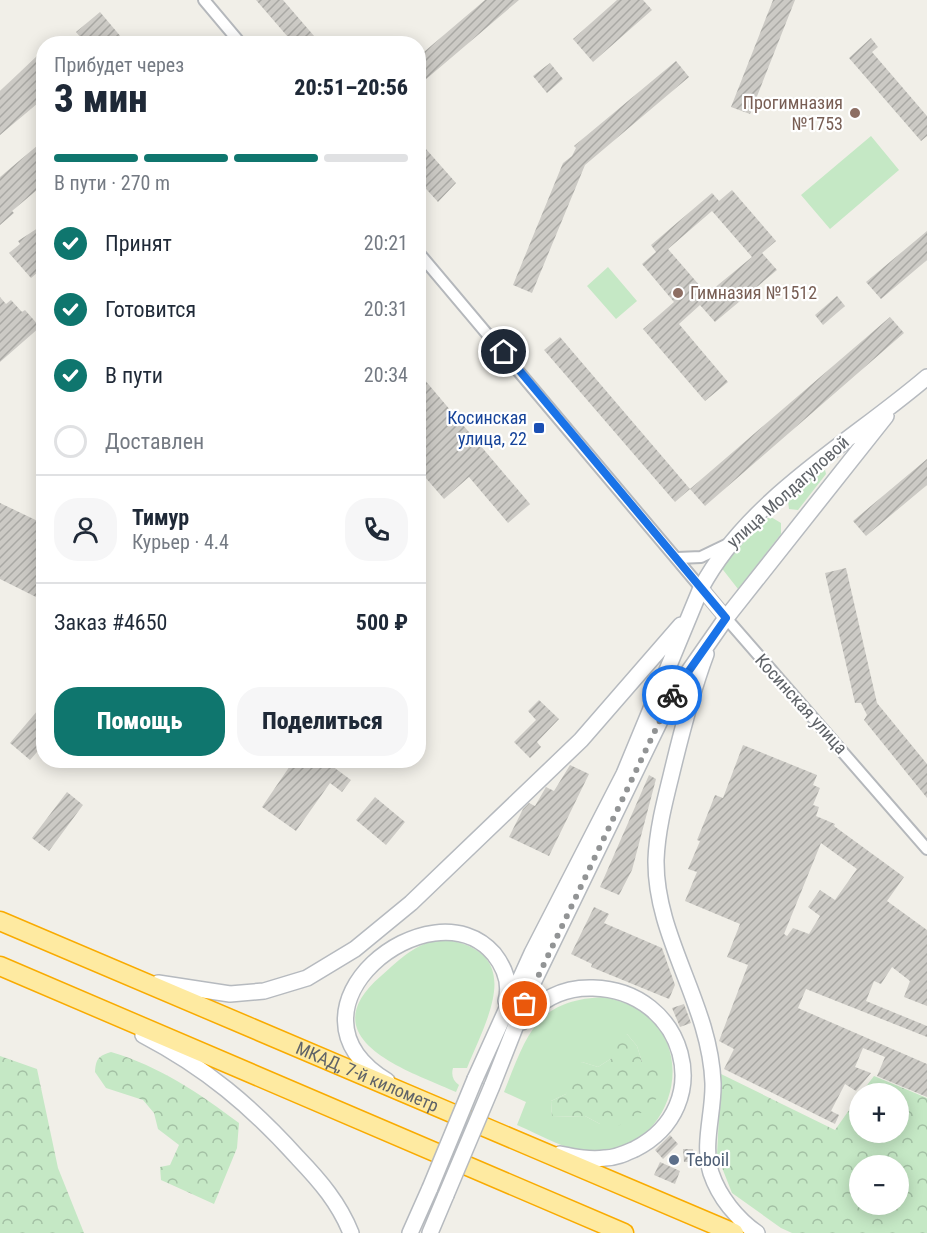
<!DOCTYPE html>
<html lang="ru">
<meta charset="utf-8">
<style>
body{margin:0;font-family:"Roboto Condensed",sans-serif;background:#f6f6f7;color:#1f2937;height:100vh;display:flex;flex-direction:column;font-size:22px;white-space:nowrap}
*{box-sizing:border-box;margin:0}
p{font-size:20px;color:#747a83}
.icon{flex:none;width:33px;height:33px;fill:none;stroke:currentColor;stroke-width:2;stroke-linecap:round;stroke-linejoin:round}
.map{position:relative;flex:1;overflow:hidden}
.panel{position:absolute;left:36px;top:36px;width:390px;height:732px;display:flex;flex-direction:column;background:#fff;border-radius:24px;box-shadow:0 3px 15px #0003}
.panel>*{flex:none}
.buttons{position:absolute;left:849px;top:1083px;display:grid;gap:12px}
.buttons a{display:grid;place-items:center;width:60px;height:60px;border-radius:50%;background:#fff;box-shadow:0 3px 15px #0003;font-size:30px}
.pin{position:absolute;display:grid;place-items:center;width:51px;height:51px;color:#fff;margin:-26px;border:3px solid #fff;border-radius:50%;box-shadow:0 2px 6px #0007}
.courier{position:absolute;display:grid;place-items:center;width:60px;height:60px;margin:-30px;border:4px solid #1a73e8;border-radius:50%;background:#fff;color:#222;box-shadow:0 2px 8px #0007}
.overview em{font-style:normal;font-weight:800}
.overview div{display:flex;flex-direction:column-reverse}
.overview{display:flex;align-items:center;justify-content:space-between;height:102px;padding:0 18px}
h1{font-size:39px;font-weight:800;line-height:45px}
.bar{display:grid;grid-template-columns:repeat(4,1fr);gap:9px 6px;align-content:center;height:72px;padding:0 18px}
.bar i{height:8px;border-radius:4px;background:#e0e1e3}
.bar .on{background:#0f766e}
.bar p{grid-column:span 4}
.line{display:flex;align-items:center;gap:15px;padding:0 18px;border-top:2px solid #e0e1e3}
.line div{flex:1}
.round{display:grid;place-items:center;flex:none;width:63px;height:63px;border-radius:24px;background:#f6f6f7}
ol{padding:0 18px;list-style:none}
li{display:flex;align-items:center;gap:18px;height:66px}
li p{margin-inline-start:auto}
li .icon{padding:6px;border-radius:50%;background:#0f766e;color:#fff;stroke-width:4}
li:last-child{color:#747a83}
li i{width:33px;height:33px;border:3px solid #e0e1e3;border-radius:50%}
.cta{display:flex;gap:12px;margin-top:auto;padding:12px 18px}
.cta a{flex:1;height:69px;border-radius:24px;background:#0f766e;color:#fff;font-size:24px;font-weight:800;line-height:69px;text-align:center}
.cta a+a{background:#f6f6f7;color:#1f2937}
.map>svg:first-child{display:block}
.grass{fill:#c5e8c5;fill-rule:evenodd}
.forest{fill:url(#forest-crowns);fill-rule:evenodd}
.building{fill:url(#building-hatch);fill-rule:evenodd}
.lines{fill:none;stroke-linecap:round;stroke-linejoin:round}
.minor-casing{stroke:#b5b8bc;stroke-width:14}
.tertiary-casing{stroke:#b5b8bc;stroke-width:16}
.secondary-casing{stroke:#b6babf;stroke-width:18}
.trunk-casing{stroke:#f9ab00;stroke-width:21}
.minor{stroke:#fff;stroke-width:10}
.tertiary{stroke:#fff;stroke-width:14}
.secondary{stroke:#fff;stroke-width:15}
.trunk{stroke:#feeaa1;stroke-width:18}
.secondary-bridge-casing{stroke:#b6babf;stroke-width:18;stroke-linecap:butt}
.secondary-bridge{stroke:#fff;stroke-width:15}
.done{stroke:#929495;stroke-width:6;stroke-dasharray:0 10.8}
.route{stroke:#1a73e8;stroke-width:8}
.education-dot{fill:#8d6e63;stroke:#fff;stroke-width:2}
.transit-dot{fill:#1a4fb4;stroke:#fff;stroke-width:2}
.service-dot{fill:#5c6f8a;stroke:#fff;stroke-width:2}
.labels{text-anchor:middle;stroke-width:4.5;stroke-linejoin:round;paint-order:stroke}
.education-label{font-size:18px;fill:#785e54;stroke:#fff;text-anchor:end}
.transit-label{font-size:18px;fill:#164399;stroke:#fff;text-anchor:end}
.street-label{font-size:18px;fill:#5f6368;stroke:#fff}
.service-label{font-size:18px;fill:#4e5e75;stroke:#fff;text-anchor:start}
</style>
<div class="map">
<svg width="927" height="1233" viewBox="0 0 927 1233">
<defs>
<pattern id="forest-crowns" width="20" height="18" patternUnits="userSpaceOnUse" patternTransform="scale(1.5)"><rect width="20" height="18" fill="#c5e8c5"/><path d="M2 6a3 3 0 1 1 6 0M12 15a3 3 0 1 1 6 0" fill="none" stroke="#a3c0a4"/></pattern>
<pattern id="building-hatch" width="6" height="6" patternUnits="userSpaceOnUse" patternTransform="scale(1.5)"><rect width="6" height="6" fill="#cccac5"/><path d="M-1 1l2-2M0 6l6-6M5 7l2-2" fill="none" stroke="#a9a8a4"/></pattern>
</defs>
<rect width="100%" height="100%" fill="#f1efe8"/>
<path class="grass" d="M871 136 899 170 830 229 801 195Z
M608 267 637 301 616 319 587 286Z
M820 469 825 470 826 474 798 510 789 509 788 501Z
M771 517 781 523V534L738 589 720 566 763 520Z
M442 939C528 951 487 1018 467 1068H453C451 1075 453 1081 459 1085L456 1092C408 1071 308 1039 381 976 401 958 416 943 442 939Z
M606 997C623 1002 639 1007 651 1019 696 1064 666 1145 604 1152 574 1156 543 1136 517 1125L526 1102 504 1092C527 1034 536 999 606 997ZM627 1034 637 1046 642 1062 600 1124 585 1116 552 1117 551 1101 566 1094 582 1062 598 1067 612 1058Z"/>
<path class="forest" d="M627 1034 637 1046 642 1062 658 1065 662 1082 657 1098 646 1110 616 1127 600 1124 585 1116 552 1117 551 1101 566 1094 569 1073 582 1062 598 1067 612 1058V1041Z
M111 1052C159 1066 199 1093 239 1123L237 1148 214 1204 161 1180 160 1167 170 1165 179 1145 158 1129 154 1113 143 1100 106 1088 95 1072C96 1059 98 1056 111 1052Z
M0 1056 37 1069 58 1168 84 1233H0Z
M721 1074 835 1130 859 1096 860 1132H898V1094L861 1093 874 1076 927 1098V1233H792L781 1228 732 1193 717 1155ZM860 1166H898V1204H860Z"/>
<path class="building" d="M256 0H283L321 44H294Z
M485 0H519L418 86V57Z
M617 0H643L652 10 593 62 573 39Z
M773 0H795L750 114 731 107Z
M100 12 127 44H86L76 32Z
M871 38 878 47 872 52 927 116V136L921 141 849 58Z
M38 55 44 61V98L0 135V91Z
M676 61 689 77 585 165 532 293 513 285 563 163 572 156 576 148 574 146Z
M550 63 563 79 547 93 533 76Z
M44 140V184L12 211 14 213 0 225V177Z
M418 140 456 183 438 202 418 180Z
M732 190 776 241 762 253 777 270 715 322 700 305 679 324 728 382 705 401 643 329 674 302 642 264 656 252 651 245 712 193 719 201ZM712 211 752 257 707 294 668 249Z
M44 224V267L31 278 9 253 20 244 18 241Z
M927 231V260L881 299 866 282Z
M837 296 845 306 823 325 815 315Z
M0 297 6 304 11 300 22 312 25 310 40 327 0 362Z
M890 317 904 333 705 506 690 489Z
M560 337 690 489 675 502 544 350Z
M418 372 530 504 508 523 469 477 444 499 418 469Z
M927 459V485L866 536 853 521Z
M0 503 44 524V601L0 579Z
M846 568 877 703 927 764V798L864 720 867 715 861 703H855L825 573Z
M539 700 559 719 537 742 541 747 530 758 514 742 536 720 528 711Z
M44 703V744L30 760 10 743Z
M743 745 817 775 813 785 820 788 813 805 819 807 816 816 835 824 834 826 904 877 887 901 927 930V1006L904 997 910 981 892 967 881 984 874 981 866 1001 927 1026V1037L806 989 798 1008 927 1064V1097L877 1076 885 1057 863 1048 855 1067 871 1073 856 1091 845 1084 831 1111 839 1115 835 1124 724 1069 734 1049 719 1041 748 965 727 957 740 924 685 901 697 872 688 869 700 841 697 840 708 813 715 795 723 798ZM821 843 857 869 835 900 820 890 808 907 820 916 809 934 793 928 787 936 784 934Z
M294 760H324L351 780 342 792 330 783 296 831 262 807Z
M570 765 589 774 549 856 509 837 523 809 529 803 535 806 546 787 554 791Z
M649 775 656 779 632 870 619 895 600 887Z
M67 792 83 805 49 851 32 838Z
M375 797 405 822 386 845 356 820Z
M594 907 609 914 604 923 662 948 675 985 669 999 591 967 592 964 571 954Z
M684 1004 691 1023 680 1027 672 1008Z
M670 1135 678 1144 663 1159 655 1150Z
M683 1149H693L694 1162H684Z
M660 1162 680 1171 675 1184 654 1175Z"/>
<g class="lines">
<g class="minor-casing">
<path id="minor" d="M204 0 241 44
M418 252 701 588
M677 558 701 557 728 544
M726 618 927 849"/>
</g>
<g class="tertiary-casing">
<path id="tertiary" d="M701 588 726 618"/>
</g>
<g class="secondary-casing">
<path id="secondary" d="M706 654C691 694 681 734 671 776 664 804 657 832 656 860 655 938 710 1003 713 1083 714 1112 702 1144 711 1173 719 1197 737 1219 757 1233
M158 983 230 994 264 991 307 978 355 949 411 903 581 740 681 625
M522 1022C540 999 564 987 593 988 685 990 719 1106 635 1149 626 1153 616 1158 605 1158 590 1160 575 1157 560 1154
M143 1035C206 1068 251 1106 298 1158 320 1181 339 1203 351 1233
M475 1079 532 953 624 774 701 588C749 498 851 442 927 377
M387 1081C270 1010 431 881 494 954 505 968 511 983 506 1001
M492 1086 531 987 673 694 726 618 886 416
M410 1233 430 1188
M430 1233 446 1195"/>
</g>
<g class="trunk-casing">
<g id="trunk">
<path id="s1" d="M0 921 734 1233"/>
<path d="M0 966 624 1233"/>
</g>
</g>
<use href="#minor" class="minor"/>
<use href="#tertiary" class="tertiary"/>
<use href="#secondary" class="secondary"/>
<use href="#trunk" class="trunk"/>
<g class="secondary-bridge-casing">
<path id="secondary-bridge" d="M430 1188 475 1079
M446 1195 492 1086"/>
</g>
<use href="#secondary-bridge" class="secondary-bridge"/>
</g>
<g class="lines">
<path class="done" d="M525 1004 672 695"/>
<path class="route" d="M504 352 726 618 672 695"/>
</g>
<g class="education-dot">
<circle cx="855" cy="113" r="6"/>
<circle cx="678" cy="293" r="6"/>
</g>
<rect class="transit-dot" x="533" y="422" width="12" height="12" rx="3"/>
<circle class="service-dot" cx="674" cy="1160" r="6"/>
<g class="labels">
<g class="education-label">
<text x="843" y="109">Прогимназия<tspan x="843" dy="21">№1753</tspan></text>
<text x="690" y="299" text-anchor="start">Гимназия №1512</text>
</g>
<g class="transit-label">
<text x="527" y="424">Косинская<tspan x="527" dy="21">улица, 22</tspan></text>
</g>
<g class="street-label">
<text transform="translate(788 492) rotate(-42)" y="6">улица Молдагуловой</text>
<text transform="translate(801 704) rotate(48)" y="6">Косинская улица</text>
<text dy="6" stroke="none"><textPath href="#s1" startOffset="399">МКАД, 7-й километр</textPath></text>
</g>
<g class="service-label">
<text x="686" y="1166">Teboil</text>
</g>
</g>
</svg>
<div class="buttons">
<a>+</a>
<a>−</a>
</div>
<div class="pin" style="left:525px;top:1004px;background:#ea580c"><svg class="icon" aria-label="bag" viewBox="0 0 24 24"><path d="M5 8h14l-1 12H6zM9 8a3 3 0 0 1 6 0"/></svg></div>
<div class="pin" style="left:504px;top:352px;background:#1f2937"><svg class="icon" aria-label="home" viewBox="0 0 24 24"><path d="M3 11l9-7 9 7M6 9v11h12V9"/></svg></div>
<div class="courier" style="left:672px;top:695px"><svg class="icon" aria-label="bike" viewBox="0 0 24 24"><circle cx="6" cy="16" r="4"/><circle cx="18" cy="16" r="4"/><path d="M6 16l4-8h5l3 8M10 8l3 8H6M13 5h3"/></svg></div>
<section class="panel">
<div class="overview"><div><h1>3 мин</h1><p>Прибудет через</p></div><em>20:51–20:56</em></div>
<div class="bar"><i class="on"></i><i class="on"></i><i class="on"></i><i></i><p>В пути · 270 m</p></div>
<ol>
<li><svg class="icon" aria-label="check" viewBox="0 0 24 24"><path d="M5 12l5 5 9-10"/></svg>Принят<p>20:21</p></li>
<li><svg class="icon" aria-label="check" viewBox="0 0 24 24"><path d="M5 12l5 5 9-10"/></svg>Готовится<p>20:31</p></li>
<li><svg class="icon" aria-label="check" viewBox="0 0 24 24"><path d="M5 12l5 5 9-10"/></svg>В пути<p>20:34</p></li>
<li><i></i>Доставлен</li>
</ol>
<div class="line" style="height:108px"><a class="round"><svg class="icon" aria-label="person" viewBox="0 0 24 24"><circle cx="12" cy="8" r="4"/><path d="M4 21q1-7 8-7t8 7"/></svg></a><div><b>Тимур</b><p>Курьер · 4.4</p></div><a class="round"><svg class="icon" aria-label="phone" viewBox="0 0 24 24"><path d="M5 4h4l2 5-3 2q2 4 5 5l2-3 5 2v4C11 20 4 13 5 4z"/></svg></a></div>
<div class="line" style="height:78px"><div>Заказ #4650</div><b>500 ₽</b></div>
<div class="cta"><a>Помощь</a><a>Поделиться</a></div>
</section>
</div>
